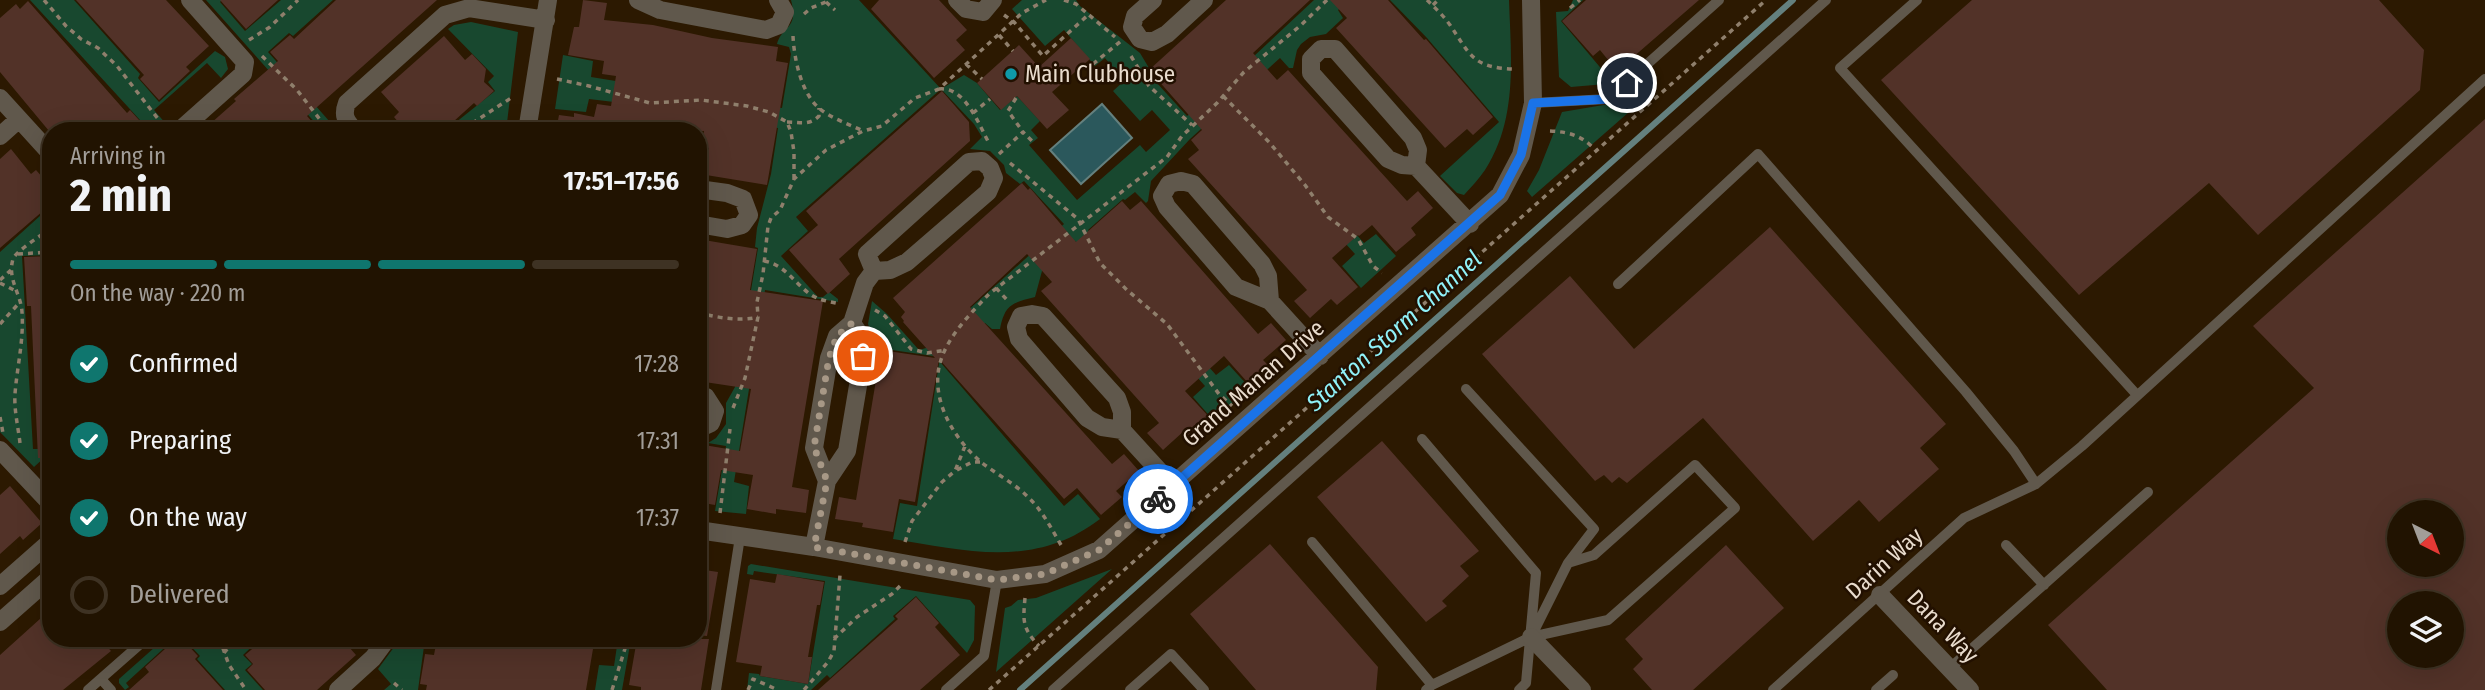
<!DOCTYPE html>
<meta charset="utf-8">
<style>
body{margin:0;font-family:"Fira Sans Condensed",sans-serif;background:#2d2010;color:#f1f3f6;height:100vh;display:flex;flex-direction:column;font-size:26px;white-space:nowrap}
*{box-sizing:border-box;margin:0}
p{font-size:23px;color:#a29e99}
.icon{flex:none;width:38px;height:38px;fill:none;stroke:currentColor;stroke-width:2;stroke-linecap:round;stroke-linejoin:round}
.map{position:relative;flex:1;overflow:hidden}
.drawer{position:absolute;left:42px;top:122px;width:665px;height:525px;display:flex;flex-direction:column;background:#211301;border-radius:28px;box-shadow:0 7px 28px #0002,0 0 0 2px #3e3223}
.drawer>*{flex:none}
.needle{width:46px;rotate:138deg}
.buttons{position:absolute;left:2387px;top:500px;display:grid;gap:14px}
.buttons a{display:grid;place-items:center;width:77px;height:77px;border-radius:50%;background:#211301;box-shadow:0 7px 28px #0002,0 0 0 2px #3e3223;font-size:35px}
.pin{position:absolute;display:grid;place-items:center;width:60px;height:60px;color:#fff;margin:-30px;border:4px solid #fff;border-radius:50%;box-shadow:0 2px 7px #0007}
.courier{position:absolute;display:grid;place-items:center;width:70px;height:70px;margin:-35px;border:5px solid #1a73e8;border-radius:50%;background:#fff;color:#222;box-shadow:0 2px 9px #0007}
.overview em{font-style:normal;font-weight:700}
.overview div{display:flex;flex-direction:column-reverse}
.overview{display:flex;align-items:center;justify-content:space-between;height:119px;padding:0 28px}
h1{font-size:46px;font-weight:700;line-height:52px}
.bar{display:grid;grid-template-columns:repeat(4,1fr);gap:10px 7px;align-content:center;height:84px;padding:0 28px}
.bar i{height:9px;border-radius:5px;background:#3e3223}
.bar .current{background:#0f766e}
.bar p{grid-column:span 4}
ol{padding:0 28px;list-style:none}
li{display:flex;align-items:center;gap:21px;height:77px}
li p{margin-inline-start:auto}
li .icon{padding:7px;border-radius:50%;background:#0f766e;color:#fff;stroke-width:4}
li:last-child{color:#a29e99}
li i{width:38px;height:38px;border:4px solid #3e3223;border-radius:50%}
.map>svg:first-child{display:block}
.green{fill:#18482f}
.water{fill:#2b585c;stroke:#64807e;stroke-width:2}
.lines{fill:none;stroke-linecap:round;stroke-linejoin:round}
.stream{stroke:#64807e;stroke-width:6}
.building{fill:#523228;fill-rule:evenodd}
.path{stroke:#8f7f6c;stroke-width:3.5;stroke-dasharray:5 5;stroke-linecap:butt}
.lane{stroke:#60584c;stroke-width:10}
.street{stroke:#60584c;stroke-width:18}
.done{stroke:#a79886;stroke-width:7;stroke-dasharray:0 12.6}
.route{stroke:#1a73e8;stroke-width:9}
.culture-dot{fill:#0f9aa8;stroke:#221000;stroke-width:2.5}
.labels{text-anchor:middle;stroke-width:5;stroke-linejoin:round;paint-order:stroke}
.poi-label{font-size:23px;fill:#e9dccd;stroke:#221000;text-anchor:start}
.street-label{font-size:23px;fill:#e9dccd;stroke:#221000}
.water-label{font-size:24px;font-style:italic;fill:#90f2f9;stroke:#221000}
</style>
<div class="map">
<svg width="2485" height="690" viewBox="0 0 2485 690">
<rect width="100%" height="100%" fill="#2c1901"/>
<path class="green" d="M30 0H74L140 74 138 78 159 102 215 51 225 57 228 69 221 78 207 63 154 110 167 125 160 131H150Z
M206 0H222L220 2 245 31 281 0H333L293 36 289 33 268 52 338 131H313L318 126Z
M791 0H859L941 89 964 75 977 83 1000 110 1017 96 1040 121 1031 130 1038 138 1029 145 1077 200 1140 145 1146 152 1170 130 1152 110 1140 121 1113 91 1124 81 1105 58 1095 66 1064 30 1045 46 1012 9 1022 0H1076L1080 6 1140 53 1149 68 1146 71 1187 116 1253 57 1314 0H1349L1338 10 1343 18 1326 34 1310 37 1301 44 1297 50 1293 68H1289L1280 58 1235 99 1364 243 1376 234 1396 256 1361 288 1342 266 1355 254 1223 109 1190 139 1151 181 1148 201 1146 203 1135 192 1125 200 1123 199 1088 230 1216 375 1229 365 1250 388 1213 420 1193 397 1205 386 1075 241 1042 271 1035 297C1012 303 1005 304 1000 329H992L985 323 941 363 1064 506 1078 494 1100 519C1035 569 967 551 893 539L900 503 917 506 940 357 878 348 868 324 872 301 887 314 919 350 926 348 1064 224 1024 181 1020 184 1006 173 1004 165 990 151 970 149 982 137 974 124 941 89 796 217 808 231 781 256 818 297H823L829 292 838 299V302L765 290 734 482 749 486 746 514 715 511 726 446 708 443 716 438 726 424V403L735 387 758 248 755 247 757 228 771 174 778 128 664 108 589 99 586 112 555 109 563 55 593 61 591 77 782 108 791 54 789 47 777 44C782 25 799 30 791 0Z
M1390 0H1509C1511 58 1518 119 1485 170 1479 179 1471 187 1464 195L1457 193 1440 176 1499 122 1427 38Z
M1573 0H1583L1561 21 1610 79 1606 84 1571 87 1559 77 1556 12 1568 11Z
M471 22 518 32 506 131H445L495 91 488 82 494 76 448 29 454 25Z
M1645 98 1532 197 1527 191 1539 170 1562 112Z
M51 206V255L22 256 33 449H51V460L46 456 34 467 0 432V252Z
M751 564 970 600 975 606 974 640 967 653 916 596 893 616 895 619 830 678 827 675 811 690H747L749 673 759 674 760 676 808 684 825 581 754 571 753 575 747 574 748 566Z
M1112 569 996 672 1005 608 1011 606 1018 600 1036 598Z
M164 639H174L126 683 129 687 125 690 119 683V679Z
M184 639H268L264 642 260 639 243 655 252 664 245 670 263 690H225L197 659 200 656Z
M400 639H425L418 690H384L391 684 378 669Z
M618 639H631L622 690H595L599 665 614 666Z"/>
<path class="water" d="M1102 104 1132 138 1081 184 1050 150Z"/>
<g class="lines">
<path class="stream" d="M1020 690 1793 0"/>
</g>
<path class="building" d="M76 0H166L209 46 186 67 190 71 159 100 140 79 144 75Z
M220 0H278L246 29Z
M336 0H437L307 116 320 131H202L236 101 234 99 278 61 270 52 290 35 294 39Z
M583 0 607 3 604 20 653 25 712 38 778 47 776 61 788 63 767 185 706 175 709 148 702 147 704 131H556L559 115 574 117V113L594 117 597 104 611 106 616 76 602 74 604 61 568 55 574 27H579Z
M879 0H939L967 30 956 40 965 50 934 78 871 9Z
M1226 0H1310L1253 53 1277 80 1288 70 1407 201 1418 191 1433 208 1411 228 1416 235 1396 252 1372 225 1359 236 1358 235 1332 258 1358 287 1337 305 1331 299 1310 318 1294 301 1307 290 1188 159 1199 150 1191 140 1202 130 1149 70Z
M1330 0H1388L1424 40 1426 39 1493 117 1473 135 1467 129 1445 148 1336 28 1347 18Z
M1586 0H1699L1617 71 1600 50 1593 56 1562 21Z
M1972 0H2379L2424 50 2420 90 2258 235 2209 183 2079 295 1881 80Z
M28 1 127 113 130 110 149 131H97L87 120 73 131H49L0 72V18L16 4 20 9Z
M444 36 465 60 472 54 486 69 484 82 494 91 477 106 474 103 443 131H406L394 117 399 112 381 92Z
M1071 38 1090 59 1052 92 1069 110 1047 129 1017 96 1001 110 977 83 1019 45 1039 67Z
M942 91 969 122 970 141 839 259 850 274 828 294 789 250 818 225 806 211Z
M2485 119V690H2107L2048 625 2314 388 2253 326ZM2399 513H2452V565H2399ZM2399 604H2452V656H2399Z
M11 149 31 174 36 170 51 187V204L0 248V159Z
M1022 183 1028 190 1030 188 1076 242 1122 201 1130 210 1141 201 1258 334 1271 323 1286 340 1263 360 1269 366 1249 384 1224 356 1185 391 1211 419 1190 437 1184 431 1163 450 1147 433 1159 423 1041 291 1052 282 1027 254 970 307 1112 464 1124 454 1139 471 1116 491 1122 497 1101 515 1077 488 1064 499 939 359 915 502 899 499 893 532 862 527 863 523 835 519 839 497 856 500 881 350 935 358 903 322 904 321 901 317 905 312 893 298Z
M1770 227 1946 424 1920 448 1939 469 1879 522 1859 500 1813 541 1703 418 1627 483 1619 477 1612 483 1604 475 1595 481 1482 354 1570 276 1634 349Z
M698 239 757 249 750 290 823 301 792 487 809 490 806 513 776 509V514L747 509 753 475 721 470 715 505 698 502V444L740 451 751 389 698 381Z
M51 256V458H38L31 306H27L24 257Z
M1382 441 1479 551 1460 566 1469 576 1442 601 1447 606 1426 622 1317 497Z
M10 486 42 523 23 540 20 536 0 554V495Z
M1270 544 1378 667 1376 690H1256L1190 614Z
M1726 545 1784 608 1693 690H1652L1633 669 1643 659 1625 639Z
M698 569 718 572 707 636 698 635Z
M777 574 824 582 820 605H817L808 657H812L808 684 760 676 762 666 736 662 750 579 775 583Z
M916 597 939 623 935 627 960 655 920 690H818L898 619 895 616Z
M51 609V639H100L111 651 63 690H0V655Z
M176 639H182L198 656 195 659 223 690H129L149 672 145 667Z
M264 639H342L356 655 317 690H265L247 670 253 664 245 655Z
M437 639H523L593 649 586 690H426L427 685 420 684 425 654 434 655Z
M637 639H709L701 690H641V687L629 685Z"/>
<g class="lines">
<path class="path" d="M44 0 66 26 81 39 98 48 117 66 162 124
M1064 0 1076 4 1115 37
M1427 0C1435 8 1443 15 1450 25 1470 54 1472 68 1514 69
M826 2 835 10
M1433 5 1438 0
M1570 8 1580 0
M804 14 811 8 826 2V0
M1004 15 1014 22 1043 56 1088 15
M999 35 1013 51
M793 36C794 58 801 93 819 108 830 118 849 124 863 131
M249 40 270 27 298 0
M262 56 297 90 325 126 326 131
M1131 56 1149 86 1192 125
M966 64 982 79
M1093 64 1121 41
M557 79 589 86 650 103 701 100 747 106 769 112 787 122 791 132 794 152V179
M939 89C965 86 979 125 989 143
M1223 96 1269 142 1305 185 1328 217 1358 239 1373 266 1382 273
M1016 98 1008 111 1023 132
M973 113 990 99
M787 122C800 122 809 126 819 116V108
M466 131 474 122 511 98
M1550 131C1570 132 1583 136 1596 151
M999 154 1023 132 1033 142
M1010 163 1078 219 1100 263 1127 290 1167 324 1219 394 1232 406
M18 254 51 252
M764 261C788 265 797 289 817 298 824 301 832 302 840 304
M0 280 11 270
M0 283 14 290
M996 288 1009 302
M875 310 885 316 911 349 927 353 946 350
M698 313C717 317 739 322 758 317
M0 324 20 302
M733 408 745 378 758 317 757 302 763 274 768 226 771 218 780 210 794 179 826 150 863 131 882 126 915 98 939 89 1022 13 1046 0
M0 417 3 433
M20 443C18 426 14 410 15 394 17 367 24 340 22 312 21 294 7 279 13 259 16 251 42 235 51 228
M957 470 972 462H981
M720 513 730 429
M905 542 912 521 942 482 955 471 965 446
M1061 545C1051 528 1042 510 1028 497 1014 483 996 474 981 462 954 439 930 400 940 363 947 337 971 313 989 294L1167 157 1182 136 1217 103 1244 72 1300 26 1327 0
M1025 598C1023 621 1022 628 1039 646
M224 639 221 643 229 665 246 690
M834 639 857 617 892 594 901 585
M224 653 228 648 247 639
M394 683 402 690
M612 690 628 639
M748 690 753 679 778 690
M804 690 828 662 834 651 840 575
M989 690 1766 0"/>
<path class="lane" d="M1917 0 1840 68 2137 395
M1533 103 1608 99 1719 0
M1618 284 1758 154 1966 392 2014 451 2036 484
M1466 389 1594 529 1568 563 1531 637
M1422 439 1536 573 1526 683 1519 690
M1312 542 1432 685 1426 690
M2006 545 2044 585
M1950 668 2148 492
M101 679 111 690
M1432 685 1531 637 1608 620 1735 508 1695 465 1594 555 1568 563
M88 690 146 639
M716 690 740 537
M946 690 984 656 997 580
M1053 690 1826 0
M1130 690 1171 654 1204 690
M1773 690 1964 518 2036 484 2082 446 2485 79
M1876 690 1893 675"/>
<path class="street" d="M638 0 660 10 766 30 779 25 785 12 778 0
M957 0 966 9 983 12 993 0
M1153 0 1135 16 1132 27 1140 39 1152 42 1167 34 1204 0
M0 98 51 154
M179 131 243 74 245 62 190 0
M355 131C346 121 342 116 347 103L445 15 469 8 546 20
M527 131 548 0
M0 136 19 119
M982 161 990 168 994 178 988 192 907 262 890 270 874 271 867 254 969 162Z
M1416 166 1418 150 1413 138 1335 49H1321L1311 59V73L1388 159 1402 165 1416 166 1470 224
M698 189 727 193 743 199 749 215 742 225 727 229 698 224
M1270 301 1268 276 1262 264 1193 184 1181 181 1169 184 1162 196 1167 207 1236 287 1270 301 1320 356
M852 323 865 283 874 271
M698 396 706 397 715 411 711 423 698 429
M1122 430V412L1117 398 1043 316 1032 314 1021 316 1016 327 1019 339 1087 418 1102 427 1122 430 1173 486
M0 450 51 504
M698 530 814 547 997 580 1045 574 1099 550 1500 195 1521 155 1533 103 1531 0
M814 547 827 481 847 451 863 356V339L852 323 837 336 829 358 814 448 827 481
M0 586 51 541
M1880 595 1970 690
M0 622 51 577
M1531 637 1582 690
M338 690 373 658 387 639"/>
</g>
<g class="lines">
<path class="done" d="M863 356V339L852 323 837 336 829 358 814 447 827 481 814 547 997 580 1045 574 1099 550 1158 499"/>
<path class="route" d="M1158 499 1500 195 1521 155 1533 103 1608 99 1627 83"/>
</g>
<circle class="culture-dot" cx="1011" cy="74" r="7"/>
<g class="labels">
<g class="poi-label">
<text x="1025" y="82">Main Clubhouse</text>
</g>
<g class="street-label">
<text transform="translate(1253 383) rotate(-41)" y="8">Grand Manan Drive</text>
<text transform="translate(1884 563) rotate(-42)" y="8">Darin Way</text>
<text transform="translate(1943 626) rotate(46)" y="8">Dana Way</text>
</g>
<g class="water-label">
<text transform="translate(1394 331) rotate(-42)" y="8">Stanton Storm Channel</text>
</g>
</g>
</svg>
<div class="buttons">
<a><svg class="needle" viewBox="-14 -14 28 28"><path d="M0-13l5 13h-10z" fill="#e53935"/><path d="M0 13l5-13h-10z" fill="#a29e99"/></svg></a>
<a><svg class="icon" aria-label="layers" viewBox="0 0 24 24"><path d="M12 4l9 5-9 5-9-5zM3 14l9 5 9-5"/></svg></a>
</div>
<div class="pin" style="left:863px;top:356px;background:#ea580c"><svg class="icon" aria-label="bag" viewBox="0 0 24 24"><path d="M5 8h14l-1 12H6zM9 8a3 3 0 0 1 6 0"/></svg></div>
<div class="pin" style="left:1627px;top:83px;background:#1f2937"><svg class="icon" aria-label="home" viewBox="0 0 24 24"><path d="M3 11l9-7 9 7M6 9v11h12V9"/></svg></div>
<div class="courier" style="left:1158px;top:499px"><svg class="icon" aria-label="bike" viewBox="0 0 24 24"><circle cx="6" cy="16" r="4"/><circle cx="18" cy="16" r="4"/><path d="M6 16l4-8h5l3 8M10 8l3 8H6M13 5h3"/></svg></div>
<section class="drawer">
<div class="overview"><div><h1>2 min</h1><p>Arriving in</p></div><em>17:51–17:56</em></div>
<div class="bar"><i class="current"></i><i class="current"></i><i class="current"></i><i></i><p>On the way · 220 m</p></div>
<ol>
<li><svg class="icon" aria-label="check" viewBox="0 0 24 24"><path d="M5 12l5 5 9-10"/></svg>Confirmed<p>17:28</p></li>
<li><svg class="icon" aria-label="check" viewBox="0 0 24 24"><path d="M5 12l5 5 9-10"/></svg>Preparing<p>17:31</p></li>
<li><svg class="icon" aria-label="check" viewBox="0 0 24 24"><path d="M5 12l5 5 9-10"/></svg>On the way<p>17:37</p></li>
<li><i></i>Delivered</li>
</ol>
</section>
</div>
